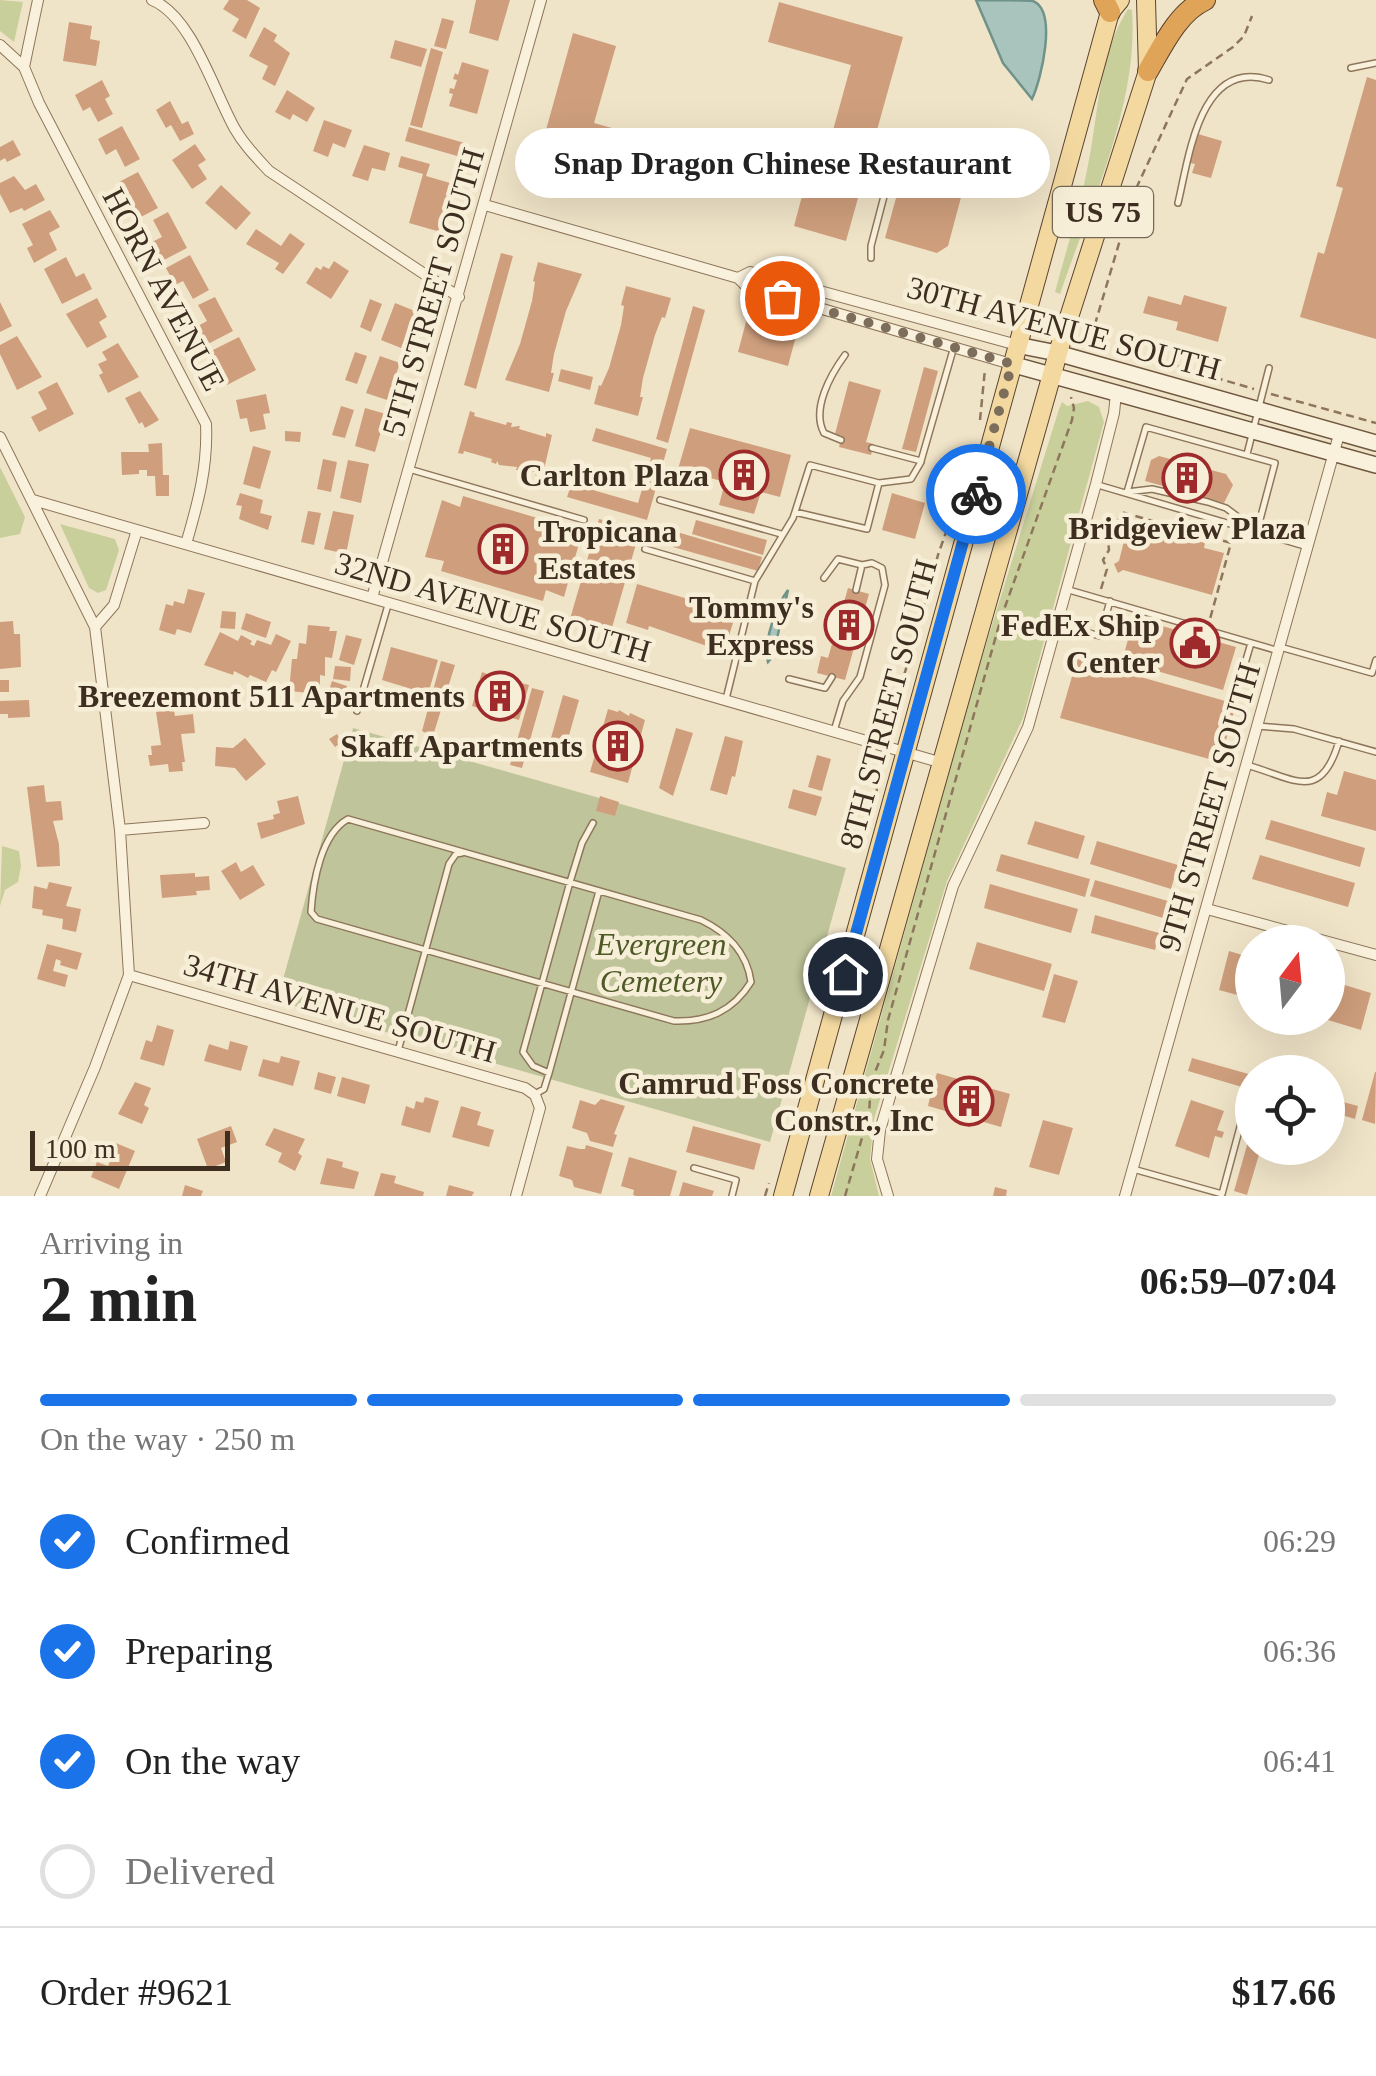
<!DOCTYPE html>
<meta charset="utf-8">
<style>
body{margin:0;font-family:"Times New Roman",serif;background:#f6f6f6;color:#222;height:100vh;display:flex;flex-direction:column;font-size:38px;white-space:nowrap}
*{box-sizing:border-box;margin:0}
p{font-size:32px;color:#767676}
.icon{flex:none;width:55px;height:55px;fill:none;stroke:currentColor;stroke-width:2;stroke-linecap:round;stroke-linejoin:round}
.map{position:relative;height:1196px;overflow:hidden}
.drawer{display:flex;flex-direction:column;background:#fff;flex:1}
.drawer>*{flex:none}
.needle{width:65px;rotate:16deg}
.tools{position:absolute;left:1235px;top:925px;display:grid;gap:20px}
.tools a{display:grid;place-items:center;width:110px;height:110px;border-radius:50%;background:#fff;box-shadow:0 10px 40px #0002;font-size:50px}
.scale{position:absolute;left:30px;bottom:25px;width:200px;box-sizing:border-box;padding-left:10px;border:5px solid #3d2e20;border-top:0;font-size:28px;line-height:35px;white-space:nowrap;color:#3d2e20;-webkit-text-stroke:8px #f7eed8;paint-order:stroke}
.pin{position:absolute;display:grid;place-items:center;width:85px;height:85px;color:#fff;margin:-42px;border:5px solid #fff;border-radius:50%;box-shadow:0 2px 10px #0007}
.courier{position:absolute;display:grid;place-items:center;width:100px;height:100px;margin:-50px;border:8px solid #1a73e8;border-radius:50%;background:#fff;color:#222;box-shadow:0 2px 12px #0007}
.bubble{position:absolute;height:70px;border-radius:35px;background:#fff;box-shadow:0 10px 40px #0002;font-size:32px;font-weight:700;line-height:70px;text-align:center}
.headline em{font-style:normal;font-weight:700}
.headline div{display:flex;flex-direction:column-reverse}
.headline{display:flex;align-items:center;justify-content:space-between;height:170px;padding:0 40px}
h1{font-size:65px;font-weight:700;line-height:75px}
.bar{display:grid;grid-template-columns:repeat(4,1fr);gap:15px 10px;align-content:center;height:120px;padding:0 40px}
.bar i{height:12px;border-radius:8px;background:#e0e0e0}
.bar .active{background:#1a73e8}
.bar p{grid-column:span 4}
.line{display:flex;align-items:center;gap:25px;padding:0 40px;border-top:2px solid #e0e0e0}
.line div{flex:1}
ol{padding:0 40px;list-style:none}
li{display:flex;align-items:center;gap:30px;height:110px}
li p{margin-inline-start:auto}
li .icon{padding:10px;border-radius:50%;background:#1a73e8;color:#fff;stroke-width:4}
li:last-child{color:#767676}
li i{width:55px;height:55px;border:5px solid #e0e0e0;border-radius:50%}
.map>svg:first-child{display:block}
.green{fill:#c9cf9b}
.cemetery{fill:#bfc49a}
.water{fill:#a9c4bc;stroke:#6f938a;stroke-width:2.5}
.building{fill:#cf9f7d}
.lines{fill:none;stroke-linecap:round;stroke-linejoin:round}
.lane-casing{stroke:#8d765c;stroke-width:8}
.street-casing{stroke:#8d765c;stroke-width:12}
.secondary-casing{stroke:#6f573f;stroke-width:18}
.primary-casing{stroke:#5b4430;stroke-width:20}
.highway-casing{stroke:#5b4430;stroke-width:22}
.path{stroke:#8d765c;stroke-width:2.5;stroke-dasharray:8 5;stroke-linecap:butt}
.lane{stroke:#faf1dc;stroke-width:5}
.street{stroke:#faf1dc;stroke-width:10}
.secondary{stroke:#faf1dc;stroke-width:15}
.primary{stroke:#f3d9a0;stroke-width:18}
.highway{stroke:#e0a458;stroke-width:20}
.done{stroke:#7c6e5b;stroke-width:10;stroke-dasharray:0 18}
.route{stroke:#1a73e8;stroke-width:12}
.labels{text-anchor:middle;stroke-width:9;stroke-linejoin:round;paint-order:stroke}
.shield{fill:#f7eed8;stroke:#756857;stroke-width:2.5}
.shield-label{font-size:30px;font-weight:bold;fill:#3d2e20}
.street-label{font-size:32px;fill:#3d2e20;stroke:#f7eed8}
.poi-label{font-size:32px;font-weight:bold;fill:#3d2e20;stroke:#f7eed8;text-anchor:end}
.park-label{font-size:32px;font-style:italic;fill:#4d5a26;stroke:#f7eed8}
</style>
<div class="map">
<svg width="1376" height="1196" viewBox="0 0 1376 1196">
<rect width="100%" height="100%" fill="#f0e4c8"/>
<path class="green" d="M0 0 23 2 14 42 0 31Z
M1128 9 1132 10C1139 104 1090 205 1060 294L1055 292C1066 250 1080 208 1088 165 1099 112 1098 56 1128 9Z
M1088 401 1099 407 1104 422 1023 718 947 881 874 1119 870 1159 879 1196H831L974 683 1059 409 1062 402 1067 406Z
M0 467 25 517 20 534 0 538Z
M60 524 115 539 119 550 106 590 98 593 89 588Z
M2 846 19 851 21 866 18 882 5 890 0 906Z"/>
<path class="cemetery" d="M353 728 846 868 770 1142 277 1001Z"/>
<path class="water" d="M976 0C992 0 1017 0 1033 1 1058 11 1041 80 1032 99L1003 63Z
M788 590 773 656 768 662C762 644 777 604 788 590Z"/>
<path class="building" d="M229 0H247L260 8 246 39 232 31 239 19 223 9Z
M476 0H510L498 41 469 33Z
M779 2 903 37 846 241 794 226 805 185 817 188 851 65 768 42Z
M442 18 454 21 446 49 434 46Z
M69 22 92 26 90 39 100 41 96 66 63 61Z
M264 27 277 35 274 41 290 53 275 86 262 79 268 66 249 56Z
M573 33 616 46 594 123 683 148 671 192 539 155Z
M395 40 427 49 421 67 390 58Z
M431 48 443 52 422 128 410 125Z
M462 62 489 70 477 114 449 106 453 94 449 93 450 88 454 89 457 80 453 79 455 73 458 75Z
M1367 77 1376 80V339L1300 317 1318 252 1324 254 1343 188 1336 186Z
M102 80 110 96 105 99 113 114 98 122 90 107 83 111 75 95Z
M287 90 315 108 307 122 293 114 290 120 275 112Z
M170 101 182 124 188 121 194 134 180 141 171 125 166 128 156 110Z
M324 120 352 130 345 148 333 143 328 157 313 151Z
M122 126 140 159 125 167 116 149 106 155 98 139Z
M409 127 468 144 464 158 405 141Z
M1198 134 1222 141 1211 178 1192 173 1195 164 1190 163Z
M13 140 21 155 7 162 5 158 0 161V147Z
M195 144 206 160 198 165 207 179 192 189 172 160Z
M364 145 390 153 385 171 372 168 368 181 352 176Z
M401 156 430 164 426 176 457 185 444 233 409 223 423 174 398 167Z
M907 158 967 175 948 246 937 253 885 238Z
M138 172 158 208 139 218 119 182Z
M14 176 25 190 36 184 45 200 24 211 22 208 10 213 0 194V183Z
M221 185 251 213 236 230 205 203Z
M50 210 60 227 49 233 57 250 34 263 27 248 33 245 22 224Z
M168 212 187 248 162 261 152 242 162 237 153 220Z
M256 229 281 246 290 233 305 244 283 274 275 269 279 263 246 244Z
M501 253 513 256 476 389 464 385Z
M190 255 209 290 193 299 183 281 175 285 166 268Z
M66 257 76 277 84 273 92 289 62 304 44 269Z
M334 261 349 271 331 299 306 283 316 267 321 270 323 266 329 269Z
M538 262 582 274 566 311 554 354 551 373H554L549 392 505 380 520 344 532 301 535 282 533 281Z
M626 286 671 298 665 318 662 317 655 335 643 378 640 397H643L638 416 594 404 599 385 601 386 609 368 621 325 624 306 621 305Z
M1184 295 1227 307 1218 342 1176 330 1178 322 1143 313 1148 296 1181 305Z
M215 297 233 331 206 345 196 327 207 321 198 305Z
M97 298 107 317 99 322 107 337 87 348 66 314Z
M370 299 382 304 371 332 360 327Z
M0 302 12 326 0 332Z
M395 303 415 311 401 348 381 340Z
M693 306 705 310 668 443 656 439Z
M750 307 800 321 788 366 738 352Z
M17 336 42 377 17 390 0 354V345Z
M239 337 256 370 227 385 209 352Z
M118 343 139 377 108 393 99 375 103 373 98 364 107 360 102 352Z
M355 352 367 356 357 384 345 380Z
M380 356 400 363 387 400 366 393Z
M924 367 938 371 916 452 902 449Z
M561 369 593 377 590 390 558 381Z
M849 381 881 390 866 442 874 444 871 455 839 447 842 436 835 434Z
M57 382 74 414 39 432 31 417 47 409 38 392Z
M140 391 159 420 145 428 142 422 139 424 125 398Z
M266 394 270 413 263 414 266 429 250 432 247 418 240 419 236 400Z
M341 406 354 410 345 438 332 435Z
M365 408 386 414 375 452 355 446Z
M470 411 475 413 474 416 506 425 507 422 512 423 511 427 520 426 519 429 546 437V433L552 435 543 474 540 477 535 475 536 472 516 470 517 467 499 465 497 461 496 464 491 462 492 459 464 451 463 454 458 453Z
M596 428 667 449 647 520 567 497 570 488 578 490 579 486 638 503 651 458 592 441Z
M690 428 791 455 780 497 761 492 754 514 719 505 725 482 678 469Z
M285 431 301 432 300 442 285 441Z
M162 443 163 475H169V496H156L155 476H147V470H139V474L122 475 121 452H149L148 444Z
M253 446 271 451 260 489 243 484Z
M1159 456 1226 474 1233 485 1224 503 1145 481 1151 460Z
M323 459 337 462 331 492 317 489Z
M348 460 369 464 361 503 340 498Z
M240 493 263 500 260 513 272 516 268 530 239 519 242 506 236 505Z
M892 493 925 503 915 539 882 530Z
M463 496 564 526 561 536 580 540 564 597 546 590 543 601 441 571 444 561 425 557 442 500 460 507Z
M308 511 321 513 314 545 301 542Z
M333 511 354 515 346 554 324 549Z
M599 519 640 530 611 631 570 619Z
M696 520 767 540 763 555 692 534Z
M1133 523 1135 528 1189 543 1190 539 1205 543 1204 548 1224 553 1212 595 1123 570 1118 573 1114 564 1119 561 1126 533 1123 528Z
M677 532 762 557 758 571 673 547Z
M637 584 736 613 724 652 649 626 648 630 626 623Z
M848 588 869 594 845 680 817 673 821 656 828 658Z
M188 589 205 593 191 633 177 629 175 635 159 630 166 604 173 606 174 601 184 604Z
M222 611 236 612 235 629 220 628Z
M246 613 271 622 266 638 241 629Z
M1134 618 1236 647 1223 690 1122 661Z
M13 621 14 634H20L21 667 0 669V622Z
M308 625 330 627 329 631H337L332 658 325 657V676L320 675V694L289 691 292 659H297L299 643 306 644Z
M220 632 238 641 241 635 252 641 250 644 254 646 257 640 271 645 276 634 291 641 276 672 272 670 266 682 250 675 248 678 234 671 233 675 204 665Z
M346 635 362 639 354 665 339 660Z
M391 647 438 660 428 694 382 680Z
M1077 659 1236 704 1220 762 1060 718Z
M441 661 455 665 432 739 425 737 426 733 422 731Z
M335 666 351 667 350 681 333 679Z
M482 672 516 685 517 682 529 685 519 720 472 706Z
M0 680H9V692H0Z
M332 681 347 686 342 705 326 700Z
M532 688 544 691 522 768 510 765Z
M563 695 579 700 562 760 546 756Z
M29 700 30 717 8 718V714H0V701Z
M608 709 618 712 619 710 629 716 630 713 645 720 628 783 590 772Z
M174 710 175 716 193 714 195 733 181 734 185 762H182L183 771 169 772 168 764 150 766 148 755H152L151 746 161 745 156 712Z
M676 728 693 733 673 796 659 788Z
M337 734 342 742 335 747 329 739Z
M725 736 743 741 735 777 732 776 727 795 710 790Z
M245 738 266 764 246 781 235 768 215 766 216 747 233 748Z
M817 755 831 759 822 791 808 787Z
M1344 771 1376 780V831L1321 816 1327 792 1337 795Z
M44 785 46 802 61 801 63 820 53 821 59 844 60 866 37 867 27 787Z
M793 789 822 797 816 816 788 808Z
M298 796 305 824 261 839 257 823 274 819 273 815 280 813 277 801Z
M600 796 619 802 615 816 596 811Z
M1271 820 1365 848 1360 867 1265 839Z
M1035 821 1085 836 1078 859 1027 844Z
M1097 841 1178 865 1171 889 1090 864Z
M1001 854 1090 879 1085 897 996 871Z
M1260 855 1355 883 1348 907 1252 879Z
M236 862 241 872 253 865 265 885 240 900 221 871Z
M195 873V877L209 876 210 890 196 891 197 895 162 898 160 875Z
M1095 880 1168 901 1163 918 1090 896Z
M49 882 72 887 66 906 81 909 76 932 62 929 63 919 42 915 43 910 32 908 34 886 47 889Z
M990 884 1078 909 1071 933 984 908Z
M1095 915 1159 933 1155 950 1091 933Z
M977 942 1052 964 1044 991 969 969Z
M47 944 82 953 77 970 60 965 61 961 56 959 53 971 68 975 65 987 37 979Z
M1229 951 1252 958V999L1219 990Z
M1054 974 1078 981 1065 1023 1042 1017Z
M1328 980 1371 993 1361 1030 1328 1020Z
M157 1025 174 1030 164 1066 140 1059 146 1040 152 1042Z
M230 1041 248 1046 241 1071 204 1061 209 1044 228 1050Z
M281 1056 300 1061 293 1086 258 1076 263 1059 279 1063Z
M1192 1058 1252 1075V1090L1188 1071Z
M318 1072 336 1077 331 1094 314 1089Z
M1375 1072H1376L1375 1124 1362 1120Z
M937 1073 1010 1094 1001 1127 928 1106 930 1097 924 1095 928 1080 934 1082Z
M342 1077 370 1085 365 1104 337 1096Z
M135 1082 151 1088 144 1105 149 1108 142 1124 118 1114Z
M425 1097 439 1101 430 1133 401 1125 406 1106 414 1109 416 1101 423 1103Z
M1328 1098 1358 1106 1355 1119 1328 1111Z
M601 1099 625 1106 614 1134 617 1135 613 1147 590 1141 587 1133 572 1128 580 1100 595 1105Z
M1191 1100 1224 1111 1217 1130 1224 1132 1222 1138 1215 1136 1209 1158 1175 1146Z
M461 1106 481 1112 477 1125 494 1130 489 1147 452 1137Z
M1043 1120 1073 1128 1059 1175 1029 1167Z
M231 1126 237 1142 221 1148 226 1162 208 1169 197 1139Z
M693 1126 761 1144 754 1170 686 1152Z
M274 1128 305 1139 298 1153 302 1156 295 1171 278 1162 282 1153 265 1145Z
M1251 1131 1252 1148H1261L1247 1195 1234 1191Z
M111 1141 135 1151 119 1189 91 1177 97 1162 108 1166 111 1159 105 1157Z
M586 1145 613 1153 601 1194 574 1187 572 1180 559 1176 567 1146 580 1149H585Z
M629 1157 677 1171 670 1196H636L633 1195 634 1190 621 1186Z
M327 1158 343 1162 342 1167 359 1172 354 1189 320 1184Z
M381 1173 396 1176 394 1183 424 1192 423 1196H374Z
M683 1182 714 1191 712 1196H679Z
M185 1185 203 1191 201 1196H182Z
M449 1185 474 1192 472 1196H446Z
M995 1187 1007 1190 1006 1196H993Z"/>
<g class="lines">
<g class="lane-casing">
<path id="lane" d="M1351 68 1376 63
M1178 203C1189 157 1200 58 1269 80
M871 258V246L895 154 900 146 908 144 978 164 991 172 993 183
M1146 427 1275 463 1257 531 1226 508 1208 502 1152 489 1127 492Z
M841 440 824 433C811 409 831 374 845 355
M872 448 921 461 953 350
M1247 454 1269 368
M409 469 584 520
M879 483 911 479 921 462
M1098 485 1308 547
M660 500 781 534
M645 549 755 581
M824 578 838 559 862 565
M1069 590 1279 651
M1057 624 1100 636 1110 601
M1280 647 1372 673 1376 660
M789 679 825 688 832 677
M1236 694 1251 643
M726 699 755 581 793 518 795 512 810 465 879 483 867 529 795 512
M357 711 388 605
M1258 726 1294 729 1376 752
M834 731 843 701 860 677 885 585 882 568 872 563 862 565 856 590
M1247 765C1295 779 1321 803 1339 741
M348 819 701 920C726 932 747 952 751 982 733 1011 708 1022 674 1021L317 919 311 912C313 882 321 834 348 819Z
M398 1051 449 864 456 854 462 853
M549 1073 533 1066 523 1052 570 882 582 843 593 823
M537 1093 544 1089 549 1073 599 891
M694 1168 736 1180 732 1196
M1133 1169 1222 1194 1244 1112"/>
</g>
<g class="street-casing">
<path id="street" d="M152 0C192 16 214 92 235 129 244 145 256 157 269 171L459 297
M0 45 24 67 39 103 206 424C208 467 198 503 186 544
M24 67 38 0
M485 205 738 278 747 287 1011 364
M738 278 750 272 1017 345
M0 437 95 627 120 830 129 975 95 1067 40 1196
M33 500 939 762
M372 598 541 0
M95 627 114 605 137 530
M120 830 204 823
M1207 909 1376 955
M129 975 525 1088 535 1095 540 1108 516 1196
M888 1196 877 1159 880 1130 953 886 1028 727 1096 484 1114 413 1116 393
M1125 1196 1340 431"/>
</g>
<g class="secondary-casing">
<path id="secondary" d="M1017 345 1057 353 1376 443
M1011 364 1376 465"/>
</g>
<g class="primary-casing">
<path id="primary" d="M783 1196 1110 12 1120 0
M819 1196 1062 339 1148 71 1146 0"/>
</g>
<g class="highway-casing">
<path id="highway" d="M1104 0 1110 12
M1148 71C1162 47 1178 12 1205 0"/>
</g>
<path class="path" d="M1090 341 1254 389
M1082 346 1090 341 1134 193 1187 79 1233 47 1244 36 1252 16
M1271 394 1376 423
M980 420 985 369
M1094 535 1113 541 1121 512 1231 543 1210 619
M1101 589 1107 569 1103 560 1109 550 1108 541
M887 736 938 555 959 495
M876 795 881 758
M765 1196 769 1183
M845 1196 869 1114 871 1082 884 1050 888 1020 1001 618 1072 420 1074 408 1071 397"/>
<use href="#lane" class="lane"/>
<use href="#street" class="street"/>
<use href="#secondary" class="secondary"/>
<use href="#primary" class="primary"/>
<use href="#highway" class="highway"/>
</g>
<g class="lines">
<path class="done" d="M782 298 1012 364 976 494"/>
<path class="route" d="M845 974 976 494"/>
</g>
<defs>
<g id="building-ring" transform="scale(2.5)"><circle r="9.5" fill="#f7eed8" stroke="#9e2a2b" stroke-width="1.5"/><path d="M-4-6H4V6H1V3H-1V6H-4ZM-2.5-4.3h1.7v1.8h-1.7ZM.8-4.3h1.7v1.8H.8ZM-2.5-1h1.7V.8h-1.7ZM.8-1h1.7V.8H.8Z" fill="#9e2a2b"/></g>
<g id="civic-ring" transform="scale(2.5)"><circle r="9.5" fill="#f7eed8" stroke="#9e2a2b" stroke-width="1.5"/><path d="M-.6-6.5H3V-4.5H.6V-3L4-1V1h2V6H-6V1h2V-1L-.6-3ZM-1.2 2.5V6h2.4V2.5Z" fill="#9e2a2b"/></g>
</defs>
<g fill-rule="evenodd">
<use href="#building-ring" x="744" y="475"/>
<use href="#building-ring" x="1187" y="478"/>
<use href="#building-ring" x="503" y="549"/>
<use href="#building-ring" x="849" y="625"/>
<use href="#civic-ring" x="1195" y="643"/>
<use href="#building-ring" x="500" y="696"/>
<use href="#building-ring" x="618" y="746"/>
<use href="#building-ring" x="969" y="1101"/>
</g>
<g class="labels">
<rect class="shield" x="1053" y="187" width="100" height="50" rx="8"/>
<g class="shield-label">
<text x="1103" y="222">US 75</text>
</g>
<g class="street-label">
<text transform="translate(164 289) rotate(62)" y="11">HORN AVENUE</text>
<text transform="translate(433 292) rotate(-74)" y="11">5TH STREET SOUTH</text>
<text transform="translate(1064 328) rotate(15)" y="11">30TH AVENUE SOUTH</text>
<text transform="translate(493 607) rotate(16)" y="11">32ND AVENUE SOUTH</text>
<text transform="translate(888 704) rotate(-75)" y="11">8TH STREET SOUTH</text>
<text transform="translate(1209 807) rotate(-74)" y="11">9TH STREET SOUTH</text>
<text transform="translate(340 1008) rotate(16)" y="11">34TH AVENUE SOUTH</text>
</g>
<g class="poi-label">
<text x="709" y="486">Carlton Plaza</text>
<text x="1187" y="539" text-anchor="middle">Bridgeview Plaza</text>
<text x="538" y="542" text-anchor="start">Tropicana<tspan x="538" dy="37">Estates</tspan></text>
<text x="814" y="618">Tommy's<tspan x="814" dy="37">Express</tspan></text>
<text x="1160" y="636">FedEx Ship<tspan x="1160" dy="37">Center</tspan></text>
<text x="465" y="707">Breezemont 511 Apartments</text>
<text x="583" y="757">Skaff Apartments</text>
<text x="934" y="1094">Camrud Foss Concrete<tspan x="934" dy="37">Constr., Inc</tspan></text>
</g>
<g class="park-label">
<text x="661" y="955">Evergreen<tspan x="661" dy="37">Cemetery</tspan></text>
</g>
</g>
</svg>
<div class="tools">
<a><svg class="needle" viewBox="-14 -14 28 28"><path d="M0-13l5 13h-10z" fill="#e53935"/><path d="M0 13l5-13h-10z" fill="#767676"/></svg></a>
<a><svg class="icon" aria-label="locate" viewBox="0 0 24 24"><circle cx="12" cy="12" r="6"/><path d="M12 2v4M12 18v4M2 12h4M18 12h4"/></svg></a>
</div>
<div class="scale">100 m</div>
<div class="pin" style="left:782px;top:298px;background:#ea580c"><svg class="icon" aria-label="bag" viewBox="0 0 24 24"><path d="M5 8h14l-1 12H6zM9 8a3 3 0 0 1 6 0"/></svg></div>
<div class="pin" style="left:845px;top:974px;background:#1f2937"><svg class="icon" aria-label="home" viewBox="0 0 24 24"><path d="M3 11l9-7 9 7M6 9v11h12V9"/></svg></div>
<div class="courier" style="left:976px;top:494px"><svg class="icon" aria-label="bike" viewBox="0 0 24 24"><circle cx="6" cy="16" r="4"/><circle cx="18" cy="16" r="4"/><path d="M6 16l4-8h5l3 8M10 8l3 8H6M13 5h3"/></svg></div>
<div class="bubble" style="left:515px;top:128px;width:535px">Snap Dragon Chinese Restaurant</div>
</div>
<section class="drawer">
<div class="headline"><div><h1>2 min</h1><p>Arriving in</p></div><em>06:59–07:04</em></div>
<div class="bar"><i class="active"></i><i class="active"></i><i class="active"></i><i></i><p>On the way · 250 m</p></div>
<ol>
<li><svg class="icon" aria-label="check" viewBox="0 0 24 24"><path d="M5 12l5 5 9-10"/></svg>Confirmed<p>06:29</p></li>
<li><svg class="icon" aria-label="check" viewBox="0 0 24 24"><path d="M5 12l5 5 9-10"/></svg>Preparing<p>06:36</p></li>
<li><svg class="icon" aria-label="check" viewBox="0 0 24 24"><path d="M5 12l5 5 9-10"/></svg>On the way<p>06:41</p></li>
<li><i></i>Delivered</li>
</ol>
<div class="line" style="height:130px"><div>Order #9621</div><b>$17.66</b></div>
</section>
